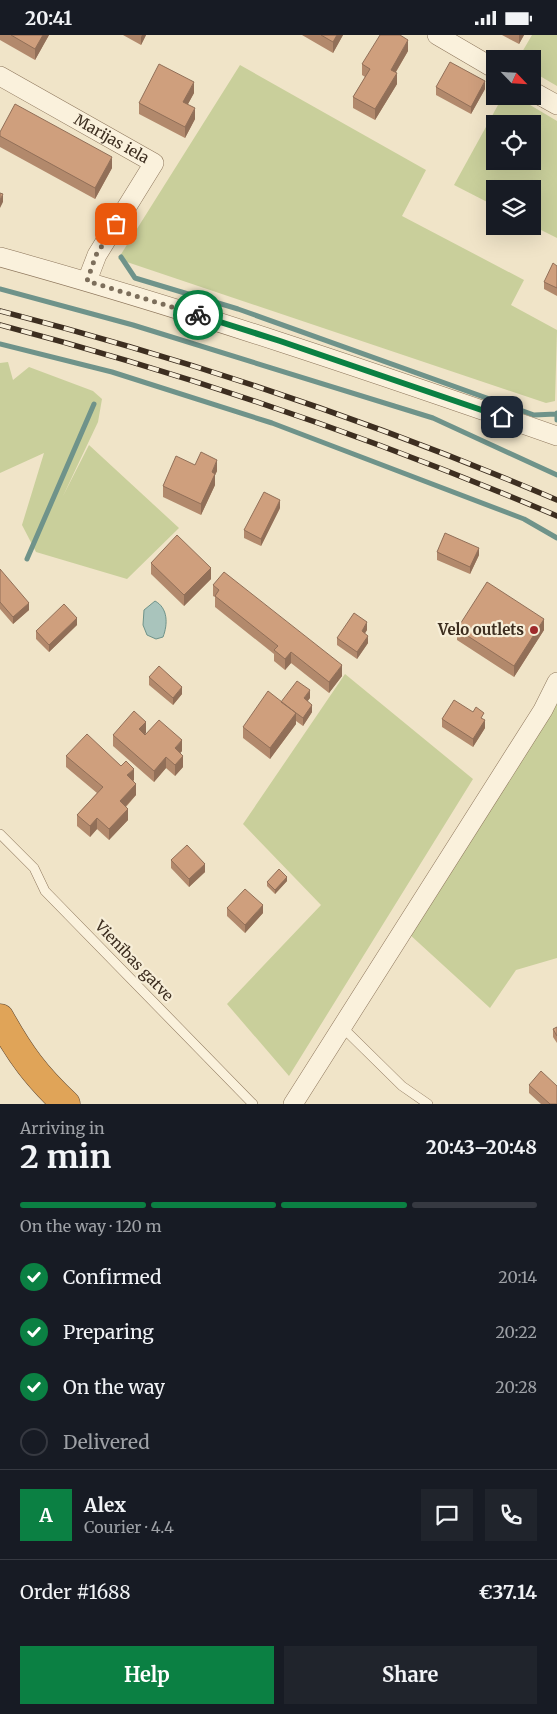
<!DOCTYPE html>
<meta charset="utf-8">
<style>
body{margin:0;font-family:Merriweather,serif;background:#20242c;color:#f1f3f6;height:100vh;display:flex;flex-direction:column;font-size:19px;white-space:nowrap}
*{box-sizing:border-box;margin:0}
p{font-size:16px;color:#9ea1a6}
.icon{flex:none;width:28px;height:28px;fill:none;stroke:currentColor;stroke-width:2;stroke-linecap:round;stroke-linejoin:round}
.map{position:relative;height:1069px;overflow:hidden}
.drawer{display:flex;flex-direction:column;background:#171b24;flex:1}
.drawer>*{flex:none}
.needle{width:32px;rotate:115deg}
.buttons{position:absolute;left:486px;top:15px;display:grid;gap:10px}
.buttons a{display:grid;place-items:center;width:55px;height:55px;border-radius:0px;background:#171b24;box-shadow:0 5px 20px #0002;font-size:25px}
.pin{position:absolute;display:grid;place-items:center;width:42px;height:42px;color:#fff;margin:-21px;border-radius:10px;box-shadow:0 2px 8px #0006}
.courier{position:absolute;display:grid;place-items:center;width:50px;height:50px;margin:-25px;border:4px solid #0b8043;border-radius:50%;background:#fff;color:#222;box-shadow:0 1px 6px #0007}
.overview em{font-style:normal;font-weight:700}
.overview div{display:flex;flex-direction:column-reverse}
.overview{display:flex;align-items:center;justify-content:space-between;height:85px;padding:0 20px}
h1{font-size:32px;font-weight:700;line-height:38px}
.bar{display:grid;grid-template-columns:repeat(4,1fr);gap:8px 5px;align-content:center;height:60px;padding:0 20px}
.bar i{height:6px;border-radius:4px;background:#363941}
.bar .on{background:#0b8043}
.bar p{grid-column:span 4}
.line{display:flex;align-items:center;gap:12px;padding:0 20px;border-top:1px solid #363941}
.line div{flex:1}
.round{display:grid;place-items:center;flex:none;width:52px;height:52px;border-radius:0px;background:#20242c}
ol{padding:0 20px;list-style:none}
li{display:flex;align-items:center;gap:15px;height:55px}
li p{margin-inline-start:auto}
li .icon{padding:5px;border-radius:50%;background:#0b8043;color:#fff;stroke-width:4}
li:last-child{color:#9ea1a6}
li i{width:28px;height:28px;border:2px solid #363941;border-radius:50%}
.primary-button{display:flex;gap:10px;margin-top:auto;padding:10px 20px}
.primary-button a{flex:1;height:58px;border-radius:0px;background:#0b8043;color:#fff;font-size:20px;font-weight:700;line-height:58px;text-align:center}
.primary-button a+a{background:#20242c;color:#f1f3f6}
.status{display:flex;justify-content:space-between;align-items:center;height:35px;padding:0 25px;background:#171b24;direction:ltr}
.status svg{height:14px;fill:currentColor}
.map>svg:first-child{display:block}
.green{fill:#c9cf9b;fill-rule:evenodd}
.water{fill:#a9c4bc;stroke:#6f938a}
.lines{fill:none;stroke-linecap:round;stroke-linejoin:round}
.stream{stroke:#6f938a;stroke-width:5}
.lane-casing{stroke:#8d765c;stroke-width:10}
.street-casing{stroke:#8d765c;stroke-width:20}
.highway-casing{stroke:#5b4430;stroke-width:29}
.lane{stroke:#faf1dc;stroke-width:9}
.street{stroke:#faf1dc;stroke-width:19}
.highway{stroke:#e0a458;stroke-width:28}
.rail-casing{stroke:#3d2e20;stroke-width:5.5}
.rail{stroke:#f7eed8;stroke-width:4;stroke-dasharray:11;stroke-linecap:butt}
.wall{fill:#b2896c}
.shaded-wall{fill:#916f58}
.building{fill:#cf9f7d;stroke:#916f58}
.done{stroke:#7c6e5b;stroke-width:5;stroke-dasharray:0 9}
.route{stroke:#0b8043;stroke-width:6}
.poi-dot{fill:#9e2a2b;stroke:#f7eed8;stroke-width:2}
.labels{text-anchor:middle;stroke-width:4.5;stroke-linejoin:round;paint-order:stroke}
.street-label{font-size:15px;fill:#3d2e20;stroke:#f7eed8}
.poi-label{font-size:15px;font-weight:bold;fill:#3d2e20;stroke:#f7eed8;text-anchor:end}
</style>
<div class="status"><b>20:41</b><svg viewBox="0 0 49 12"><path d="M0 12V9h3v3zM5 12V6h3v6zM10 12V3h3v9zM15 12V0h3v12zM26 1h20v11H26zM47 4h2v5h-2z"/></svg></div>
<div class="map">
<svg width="557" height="1069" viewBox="0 0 557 1069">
<rect width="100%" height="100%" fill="#f0e4c8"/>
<path class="green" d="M532 0H557V51L533 37 532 24H518Z
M240 30 426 135 402 181 524 245 511 270 557 295 555 366 546 368 118 224Z
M503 61H515L557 86V203L533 191 532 154H495V171L454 150ZM495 89H532V126H495Z
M8 327 13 345 29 332 93 356 102 364 98 387 63 461 89 410 179 493 127 544 36 517 22 490 44 418 0 438V328Z
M345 639 473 744 289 1041 227 969 321 870 243 789Z
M557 667V923L516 935 490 973 408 898Z"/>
<path class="water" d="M155 566C168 573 168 589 163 602L156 604 147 600 143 590 144 575Z"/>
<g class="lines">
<path class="stream" d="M121 222 135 243 238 274 534 380 556 379
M0 254 133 290 433 383 557 440
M0 309 112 337 272 388 524 484 557 503
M557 378V385
M27 524 94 369"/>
<g class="lane-casing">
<path id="lane" d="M0 799 34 833 45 856 253 1069
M341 991 402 1051 428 1069"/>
</g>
<g class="street-casing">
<g id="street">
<path d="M437 0 495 34"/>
<path id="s1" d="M0 41 154 128 97 220 87 246"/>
<path d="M532 56 557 70"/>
<path d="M0 222C188 274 373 337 557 401"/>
<path d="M293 1069 543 675 557 647"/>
</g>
</g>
<g class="highway-casing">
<path id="highway" d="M0 983C20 1019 36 1041 66 1069"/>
</g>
<use href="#lane" class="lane"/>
<use href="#street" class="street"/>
<use href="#highway" class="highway"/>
<g class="rail-casing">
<path id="rail" d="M0 276C190 325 377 388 557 465
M0 290C190 340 376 404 557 481"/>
</g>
<use href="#rail" class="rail"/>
</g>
<path class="wall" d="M0 0H49L35 25 0 5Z
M123 0H146L141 10Z
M302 0H343L333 18Z
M502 0H524L519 9Z
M408 16 396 37 397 49 375 85 353 73V62L365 42 362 40V29Z
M436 52 485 54 471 79 436 60Z
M194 58 188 69 195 84 185 103 139 79V68Z
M0 97 112 133 95 164 0 112Z
M557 231V261L544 254V247Z
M195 430 217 436 215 440V450L201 480 163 462V451Z
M280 473 261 511 244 503V495Z
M437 517 479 520 470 539 437 525Z
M151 528 211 544 184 571 151 539Z
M0 534 29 575 13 589 0 574Z
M213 550 342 641 329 658 291 628 285 635 274 626V619L215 572V562L213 561Z
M77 590 49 617 36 604V596Z
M457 594 544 595 514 642 457 605Z
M367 595 365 598 368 608 357 624 337 610V603Z
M149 642 182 659 173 670 149 650Z
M310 663 307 666 312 677 303 691 296 686V689L270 724 243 703V692L281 667Z
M442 684 484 685 485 693 473 712 442 692Z
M146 698 145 699 182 716 180 718 183 732 175 741 166 733 154 747 113 711V700Z
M66 721 134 745 133 746 136 760 126 772 128 785 109 805 97 794 90 802 77 791V780L97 758 66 732Z
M171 825 205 837 189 852 171 833Z
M287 846 275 859 267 851V847Z
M227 873 263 878 245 898 227 881Z
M557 992V1008L553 1002V994Z
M529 1050 557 1069H541L529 1058Z"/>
<path class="shaded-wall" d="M43 0H49L35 25V14Z
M142 0H146L141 10V2Z
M337 0H343L333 18V7Z
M519 0H524L519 9Z
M408 5V16L391 45V35Z
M397 38V49L375 85V74Z
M485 46V54L471 79V72Z
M194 47V58L183 78V67Z
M195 73V84L185 103V92Z
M112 122V133L95 164V153Z
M3 159V167L0 173V165Z
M217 425V436L215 440V450L201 480V469L212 437Z
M280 465V473L261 511V504Z
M479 513V520L470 539V532Z
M211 533V544L184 571V560Z
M29 568V575L13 589V582Z
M77 583V590L49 617V610Z
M544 584V595L514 642V631Z
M367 587V595L362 603V596Z
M368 601V608L357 624V617Z
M291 617V628L285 635V624Z
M342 630V641L329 658V647Z
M182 652V659L173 670V663Z
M310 655V663L304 671V663Z
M312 670V677L303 691V683Z
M296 678V689L270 724V713Z
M485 685V693L473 712V704Z
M146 687V698L139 705V694Z
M182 705V716L175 724V713Z
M183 721V732L175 741V730Z
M166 722V733L154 747V736Z
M134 734V745L127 751V740Z
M136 749V760L120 777V766Z
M128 774V785L109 805V794Z
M97 783V794L90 802V791Z
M205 829V837L189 852V844Z
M287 842V846L275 859V855Z
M263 870V878L245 898V890Z"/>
<path class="building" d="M11 0H43L35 14Z
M321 0H337L333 7Z
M380 0H400L408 5 391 35 397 38 375 74 353 62 370 34 362 29Z
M450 27 485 46 471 72 436 52Z
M159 29 194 47 183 67 195 73 185 92 139 68Z
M15 69 112 122 95 153 0 101V97Z
M0 158 3 159 0 165Z
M553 228 557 231V253L544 247Z
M201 417 217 425 212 437 215 439 201 469 163 451 176 421 195 430Z
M264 457 280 465 261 504 244 495Z
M445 498 479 513 470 532 437 517Z
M177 500 211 533 184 560 151 528Z
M0 534 29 568 13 582 0 567Z
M224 537 342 630 329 647 291 617 285 624 274 615 278 611 215 561 219 555 213 550Z
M487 547 544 584 514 631 457 594Z
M64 569 77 583 49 610 36 596Z
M354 578 367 587 362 596 368 601 357 617 337 603Z
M159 631 182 652 173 663 149 642Z
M297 646 310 655 304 663 312 670 303 683 281 667Z
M268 656 296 678 270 713 243 692Z
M454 665 473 677 476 672 484 678 481 683 485 685 473 704 442 684Z
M134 676 146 687 139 694 145 700 159 685 182 705 175 713 183 721 175 730 166 722 154 736 113 700Z
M87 699 121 731 126 726 134 734 127 740 136 749 120 766 128 774 109 794 97 783 90 791 77 780 103 752 66 721Z
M187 810 205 829 189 844 171 825Z
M279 834 287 842 275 855 267 847Z
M245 854 263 870 245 890 227 873Z
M557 992V1001L553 994Z
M541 1036 557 1051V1069H550L529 1050Z"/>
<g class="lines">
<path class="done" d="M116 189 96 220 87 246 198 280"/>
<path class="route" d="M198 280 280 306 502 382"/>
</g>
<circle class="poi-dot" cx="534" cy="595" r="5"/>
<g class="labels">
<g class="street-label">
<text dy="5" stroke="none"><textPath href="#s1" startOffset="128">Marijas iela</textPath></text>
<text transform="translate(134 926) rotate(46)" y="5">Vienības gatve</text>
</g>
<g class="poi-label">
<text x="524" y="600">Velo outlets</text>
</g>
</g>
</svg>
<div class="buttons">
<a><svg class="needle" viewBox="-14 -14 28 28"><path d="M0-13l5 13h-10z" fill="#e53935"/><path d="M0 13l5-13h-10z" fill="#9ea1a6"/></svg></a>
<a><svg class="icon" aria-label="locate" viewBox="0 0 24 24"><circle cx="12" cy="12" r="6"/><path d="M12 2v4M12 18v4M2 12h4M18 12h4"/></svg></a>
<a><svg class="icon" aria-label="layers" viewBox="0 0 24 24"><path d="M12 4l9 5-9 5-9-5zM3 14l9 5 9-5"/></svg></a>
</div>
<div class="pin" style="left:116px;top:189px;background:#ea580c"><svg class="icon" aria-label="bag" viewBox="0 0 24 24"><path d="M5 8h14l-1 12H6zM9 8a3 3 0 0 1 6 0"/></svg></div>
<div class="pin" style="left:502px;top:382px;background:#1f2937"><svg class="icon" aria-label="home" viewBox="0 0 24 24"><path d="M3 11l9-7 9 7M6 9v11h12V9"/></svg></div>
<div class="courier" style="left:198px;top:280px"><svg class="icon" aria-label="bike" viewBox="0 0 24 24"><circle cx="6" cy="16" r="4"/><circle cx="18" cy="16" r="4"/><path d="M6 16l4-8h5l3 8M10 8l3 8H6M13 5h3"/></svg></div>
</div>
<section class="drawer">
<div class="overview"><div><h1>2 min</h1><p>Arriving in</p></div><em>20:43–20:48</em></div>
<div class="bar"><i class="on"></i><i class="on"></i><i class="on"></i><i></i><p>On the way · 120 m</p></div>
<ol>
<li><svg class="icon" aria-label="check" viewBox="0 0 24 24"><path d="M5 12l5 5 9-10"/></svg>Confirmed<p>20:14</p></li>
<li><svg class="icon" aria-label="check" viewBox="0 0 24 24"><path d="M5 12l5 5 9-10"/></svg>Preparing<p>20:22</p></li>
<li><svg class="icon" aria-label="check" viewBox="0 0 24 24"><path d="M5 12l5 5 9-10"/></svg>On the way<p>20:28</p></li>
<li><i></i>Delivered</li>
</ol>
<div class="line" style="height:90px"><b class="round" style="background:#0b8043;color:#fff">A</b><div><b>Alex</b><p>Courier · 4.4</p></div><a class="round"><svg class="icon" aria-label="chat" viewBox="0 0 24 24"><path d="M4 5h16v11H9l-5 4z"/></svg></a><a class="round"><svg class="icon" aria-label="phone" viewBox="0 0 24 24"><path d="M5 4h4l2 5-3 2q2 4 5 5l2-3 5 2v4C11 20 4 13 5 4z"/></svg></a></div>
<div class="line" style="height:65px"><div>Order #1688</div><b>€37.14</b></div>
<div class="primary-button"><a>Help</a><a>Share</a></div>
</section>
